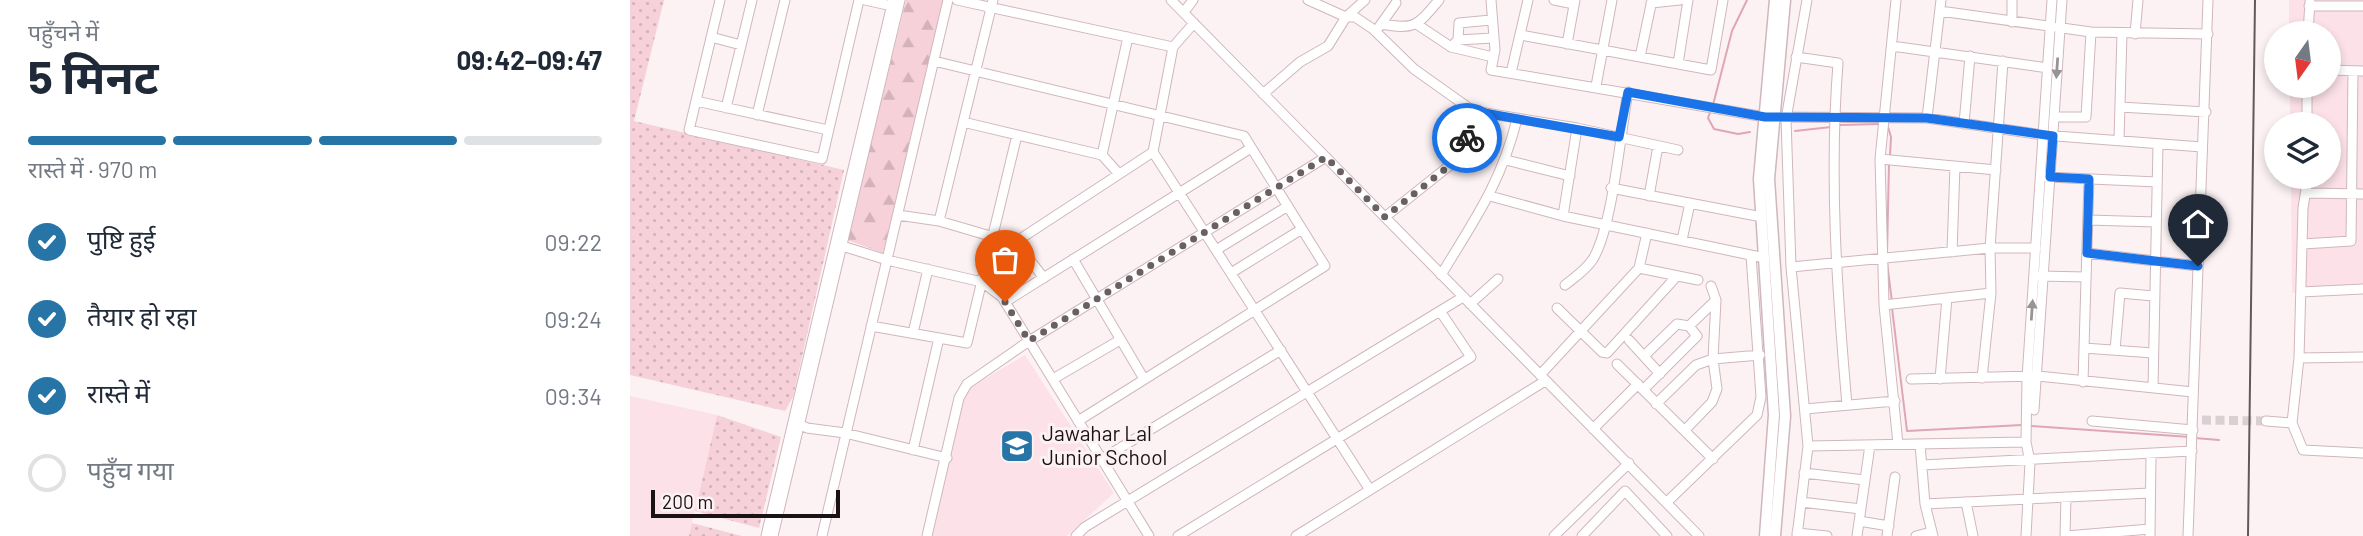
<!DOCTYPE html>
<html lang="hi">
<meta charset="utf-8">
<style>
body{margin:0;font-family:Barlow,"Noto Sans Devanagari",sans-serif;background:#f2f2f3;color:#1f2937;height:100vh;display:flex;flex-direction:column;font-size:26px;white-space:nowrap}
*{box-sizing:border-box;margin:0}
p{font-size:23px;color:#747a83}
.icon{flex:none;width:38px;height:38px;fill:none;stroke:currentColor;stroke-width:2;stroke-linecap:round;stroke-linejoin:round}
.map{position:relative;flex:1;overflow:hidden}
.drawer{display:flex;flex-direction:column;background:#fff;width:630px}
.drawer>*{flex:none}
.needle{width:46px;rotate:194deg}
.controls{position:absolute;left:1634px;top:21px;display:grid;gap:14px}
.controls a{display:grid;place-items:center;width:77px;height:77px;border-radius:50%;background:#fff;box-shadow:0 4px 10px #0003;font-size:35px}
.scale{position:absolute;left:21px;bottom:18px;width:189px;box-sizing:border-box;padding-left:7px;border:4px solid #1b1215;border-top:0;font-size:19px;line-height:24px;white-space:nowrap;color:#1b1215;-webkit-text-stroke:5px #fcf2f4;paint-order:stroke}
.pin{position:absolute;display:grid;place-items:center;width:60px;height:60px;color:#fff;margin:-72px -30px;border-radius:50% 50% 50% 0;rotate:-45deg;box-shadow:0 0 7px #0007}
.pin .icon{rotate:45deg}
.courier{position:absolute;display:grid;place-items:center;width:70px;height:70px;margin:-35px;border:5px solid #1a73e8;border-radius:50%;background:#fff;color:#222;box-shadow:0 2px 9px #0007}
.head em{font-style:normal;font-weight:700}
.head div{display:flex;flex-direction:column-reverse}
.head{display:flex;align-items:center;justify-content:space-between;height:119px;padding:0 28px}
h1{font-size:46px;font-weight:700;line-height:52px}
.bar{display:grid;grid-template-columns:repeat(4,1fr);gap:10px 7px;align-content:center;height:84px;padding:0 28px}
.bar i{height:9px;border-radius:5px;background:#e0e1e3}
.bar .selected{background:#2775a7}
.bar p{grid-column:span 4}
ol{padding:0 28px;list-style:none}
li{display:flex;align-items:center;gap:21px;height:77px}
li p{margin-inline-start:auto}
li .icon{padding:7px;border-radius:50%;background:#2775a7;color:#fff;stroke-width:4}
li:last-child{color:#747a83}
li i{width:38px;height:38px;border:4px solid #e0e1e3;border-radius:50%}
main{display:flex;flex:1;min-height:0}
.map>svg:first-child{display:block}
.built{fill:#fce1e8}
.grass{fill:url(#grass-dots)}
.forest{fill:url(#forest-firs)}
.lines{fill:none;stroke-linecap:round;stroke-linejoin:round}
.stream{stroke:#e0a6b5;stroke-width:2}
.minor-tunnel{stroke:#dad0d3;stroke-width:9;stroke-dasharray:9 4.5;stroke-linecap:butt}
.minor-casing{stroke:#cfb7bc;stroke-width:11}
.major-casing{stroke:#cfb7bc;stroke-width:13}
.minor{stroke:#fff;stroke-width:9}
.major{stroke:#fff;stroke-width:10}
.rail{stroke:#61585b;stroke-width:2}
.oneway{fill:#989496}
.done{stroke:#6a6063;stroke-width:7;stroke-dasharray:0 12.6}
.route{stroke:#1a73e8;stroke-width:9}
.labels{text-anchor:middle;stroke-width:6;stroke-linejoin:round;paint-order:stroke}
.poi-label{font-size:21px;fill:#1b1215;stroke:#fcf2f4;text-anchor:start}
</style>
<main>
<section class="drawer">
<div class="head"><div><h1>5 मिनट</h1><p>पहुँचने में</p></div><em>09:42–09:47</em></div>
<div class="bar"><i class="selected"></i><i class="selected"></i><i class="selected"></i><i></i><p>रास्ते में · 970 m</p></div>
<ol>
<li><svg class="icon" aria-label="check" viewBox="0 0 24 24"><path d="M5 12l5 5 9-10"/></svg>पुष्टि हुई<p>09:22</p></li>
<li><svg class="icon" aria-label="check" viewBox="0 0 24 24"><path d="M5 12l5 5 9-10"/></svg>तैयार हो रहा<p>09:24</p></li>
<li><svg class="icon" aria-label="check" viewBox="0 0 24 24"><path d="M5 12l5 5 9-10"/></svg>रास्ते में<p>09:34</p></li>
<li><i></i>पहुँच गया</li>
</ol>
</section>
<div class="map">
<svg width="1733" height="536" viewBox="0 0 1733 536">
<defs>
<pattern id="grass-dots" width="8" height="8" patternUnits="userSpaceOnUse" patternTransform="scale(1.75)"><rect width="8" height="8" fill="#f7d1da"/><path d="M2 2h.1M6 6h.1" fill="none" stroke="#d3b2ba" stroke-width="1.8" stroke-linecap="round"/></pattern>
<pattern id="forest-firs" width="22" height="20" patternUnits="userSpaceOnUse" patternTransform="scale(1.75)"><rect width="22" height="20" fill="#f7d1da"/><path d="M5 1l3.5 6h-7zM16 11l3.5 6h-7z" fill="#d3b2ba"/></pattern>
</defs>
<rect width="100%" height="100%" fill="#fcf2f4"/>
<path class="built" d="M1659 0H1733V288L1662 293 1661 177H1699V124H1660V86H1699V33H1659Z
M395 355 484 493 437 536H298L333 399 339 388Z
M0 396 87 415 59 536H0Z"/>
<path class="grass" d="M0 0H34L4 121 214 170 163 397 155 411 0 375Z
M87 415 151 437 129 528 65 511Z
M62 523 112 536H113H59Z"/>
<path class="forest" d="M276 0H315L253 253 217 240Z"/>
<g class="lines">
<path class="stream" d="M1083 105 1102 31 1117 0
M1081 110 1078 118 1084 129 1108 134 1120 132
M1210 125 1250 124
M1258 127 1261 137 1260 155
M1165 131 1201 127
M1257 253 1259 164
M1257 262 1262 302
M1262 308 1277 431 1392 425
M1401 426 1560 437
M1565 438 1589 440"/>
<path class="minor-tunnel" d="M1572 420 1636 421"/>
<g class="minor-casing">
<path id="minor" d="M90 0 59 130 192 159 229 0
M235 0 262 6
M327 0 543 47
M541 0 1069 536
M678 0 716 17H725L743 29 784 69 843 111 947 128 1048 150
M861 0 865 50 861 70 1135 117 1297 118 1413 135 1572 147
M924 0 944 4
M1266 0 1250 159 1254 305 1268 444
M1021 3 1050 0
M1679 6H1733
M1310 11 1461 32 1578 34
M554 12 563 0
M1382 22V0
M564 23 543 47 523 152 740 490
M751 24C785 30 787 26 809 0
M788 25 821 47 863 57
M749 27 766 3
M1678 33 1680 2
M1505 34 1508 0
M891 35 1081 70 1093 0
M81 37 111 45
M828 40 863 38
M937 44 945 0
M1262 46 1418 68
M821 47 828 40 829 23 861 20
M1010 57 1022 0
M1166 57 1208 63C1199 178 1207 291 1217 405
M304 61 614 136 695 266 448 421
M1048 64 1058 0
M1699 70 1733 71
M881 73 898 0
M966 86 982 0
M1677 86V124
M633 94 670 62 698 46 716 17 735 0
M66 101 198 130
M1490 107 1576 112
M96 108 122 0
M127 115 155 0
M1425 117H1456L1461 32
M1297 118 1311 0
M333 122 472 155 489 174
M1334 124 1340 56
M1489 140 1492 33
M472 155 498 37
M1250 159 1366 170
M876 160 940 176
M1417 177 1527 182
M1678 177 1673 208 1669 358 1662 423 1673 450 1733 453
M1459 179 1454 348 1523 353
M981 188 1132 217
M1678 193 1733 194
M860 196 933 216 1135 258
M1019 196 1028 146
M268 215 309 221 387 244 414 278
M933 216 947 128
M755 217 824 162 836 141 843 111
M1458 220 1526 222
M309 221 363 0
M1052 240 1060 203
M206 244 257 260 352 282 372 297 519 536
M1673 244 1721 241 1723 71
M586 250 658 206
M1322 252 1325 166
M1457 253 1568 266
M443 259 514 379
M1161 267 1360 248H1406
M1009 268 1068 280
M601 273 672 229
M811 275C845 219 871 183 887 119
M1409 276 1456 277
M935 285C945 277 956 270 963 259 983 225 990 135 998 92
M1671 292 1733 289
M372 297 390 239 523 152
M375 302 621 148
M840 304 868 279
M1254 305 1361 293
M927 308 972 352 977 353 1046 277
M241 326 337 343 387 135
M283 333 298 269
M999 340 1030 374
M1485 350 1490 293 1523 296
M1014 356 1047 324 1059 326 1086 300
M1669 358 1733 357
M987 364 1083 459
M910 375 1009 268 1017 233
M1352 378 1361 293 1360 248 1373 61
M423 379 490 340
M1281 379 1408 376 1563 392
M1310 379 1317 298
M1453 382 1454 348
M1523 388 1528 144
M1014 389 1067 336 1059 326
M1026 404 1066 365 1083 359 1130 355
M1175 409 1265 401
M1404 410 1432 0
M1462 421 1563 430
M1636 421 1662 423
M167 423 177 428 215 433 317 458
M963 429 1008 384
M1055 430 1082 402 1087 389 1083 359 1086 300 1081 286
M1290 444 1295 504 1303 536
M1178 446 1396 442
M283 450 309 338
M472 459 651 350
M1292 465 1562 451
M1174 473 1235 480
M1037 502 1127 415 1131 397 1121 255
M1171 502 1231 509
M1336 502 1343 536
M1295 504 1520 493
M1229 521 1259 526
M1167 533 1197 536
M136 536 263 0
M143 536 270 0
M192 536 318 0
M297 536 329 398 337 384 399 341 696 157
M446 536 455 527 833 297
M548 536 841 357 810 311
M666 536 915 381
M924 536 999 463
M952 536 995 491 1037 536
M1167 536 1178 446 1161 267 1156 119 1177 0
M1227 536 1240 445
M1257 536 1265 477
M1286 536 1301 532
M1396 536 1400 462 1396 442 1397 378 1422 0
M1435 536 1436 497
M1436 536 1520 529
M1520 536 1521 455
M1558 536 1578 0"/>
</g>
<g class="major-casing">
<path id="major" d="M1135 536 1144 415 1129 179 1145 0
M1145 536 1155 416 1139 179 1155 0"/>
</g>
<use href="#minor" class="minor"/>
<use href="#major" class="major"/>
<path class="rail" d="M1618 536 1625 0"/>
</g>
<defs><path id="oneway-solid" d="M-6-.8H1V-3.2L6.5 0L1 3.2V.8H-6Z" transform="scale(1.75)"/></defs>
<g class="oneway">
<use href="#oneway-solid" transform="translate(1427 68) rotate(94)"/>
<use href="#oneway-solid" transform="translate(1402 310) rotate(-86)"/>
</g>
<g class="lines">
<path class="done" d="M375 302 399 341 696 157 755 217 824 162 837 138"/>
<path class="route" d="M837 138 843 111 989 137 998 92 1135 117 1297 118 1423 136 1420 177 1459 179 1457 253 1568 266"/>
</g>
<defs>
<g id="school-square" transform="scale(1.75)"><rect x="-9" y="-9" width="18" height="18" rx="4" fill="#2775a7" stroke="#fcf2f4"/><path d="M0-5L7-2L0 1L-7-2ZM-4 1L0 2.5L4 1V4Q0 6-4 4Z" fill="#fff"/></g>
</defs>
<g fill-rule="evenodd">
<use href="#school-square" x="387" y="446"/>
</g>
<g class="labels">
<g class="poi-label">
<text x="412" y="441">Jawahar Lal<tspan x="412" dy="24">Junior School</tspan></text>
</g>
</g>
</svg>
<div class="controls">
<a><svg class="needle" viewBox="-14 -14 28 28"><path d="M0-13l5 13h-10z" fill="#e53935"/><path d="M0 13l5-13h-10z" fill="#747a83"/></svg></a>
<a><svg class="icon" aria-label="layers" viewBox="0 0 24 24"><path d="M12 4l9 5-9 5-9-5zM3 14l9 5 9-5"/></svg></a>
</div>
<div class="scale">200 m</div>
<div class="pin" style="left:375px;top:302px;background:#ea580c"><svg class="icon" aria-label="bag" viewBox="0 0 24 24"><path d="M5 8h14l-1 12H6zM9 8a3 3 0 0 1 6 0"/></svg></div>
<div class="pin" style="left:1568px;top:266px;background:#1f2937"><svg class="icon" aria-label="home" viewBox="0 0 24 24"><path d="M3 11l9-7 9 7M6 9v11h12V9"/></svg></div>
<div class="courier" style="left:837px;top:138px"><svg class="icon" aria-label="bike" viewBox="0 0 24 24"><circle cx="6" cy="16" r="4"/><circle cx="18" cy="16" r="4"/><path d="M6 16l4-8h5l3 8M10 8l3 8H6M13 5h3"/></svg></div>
</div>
</main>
